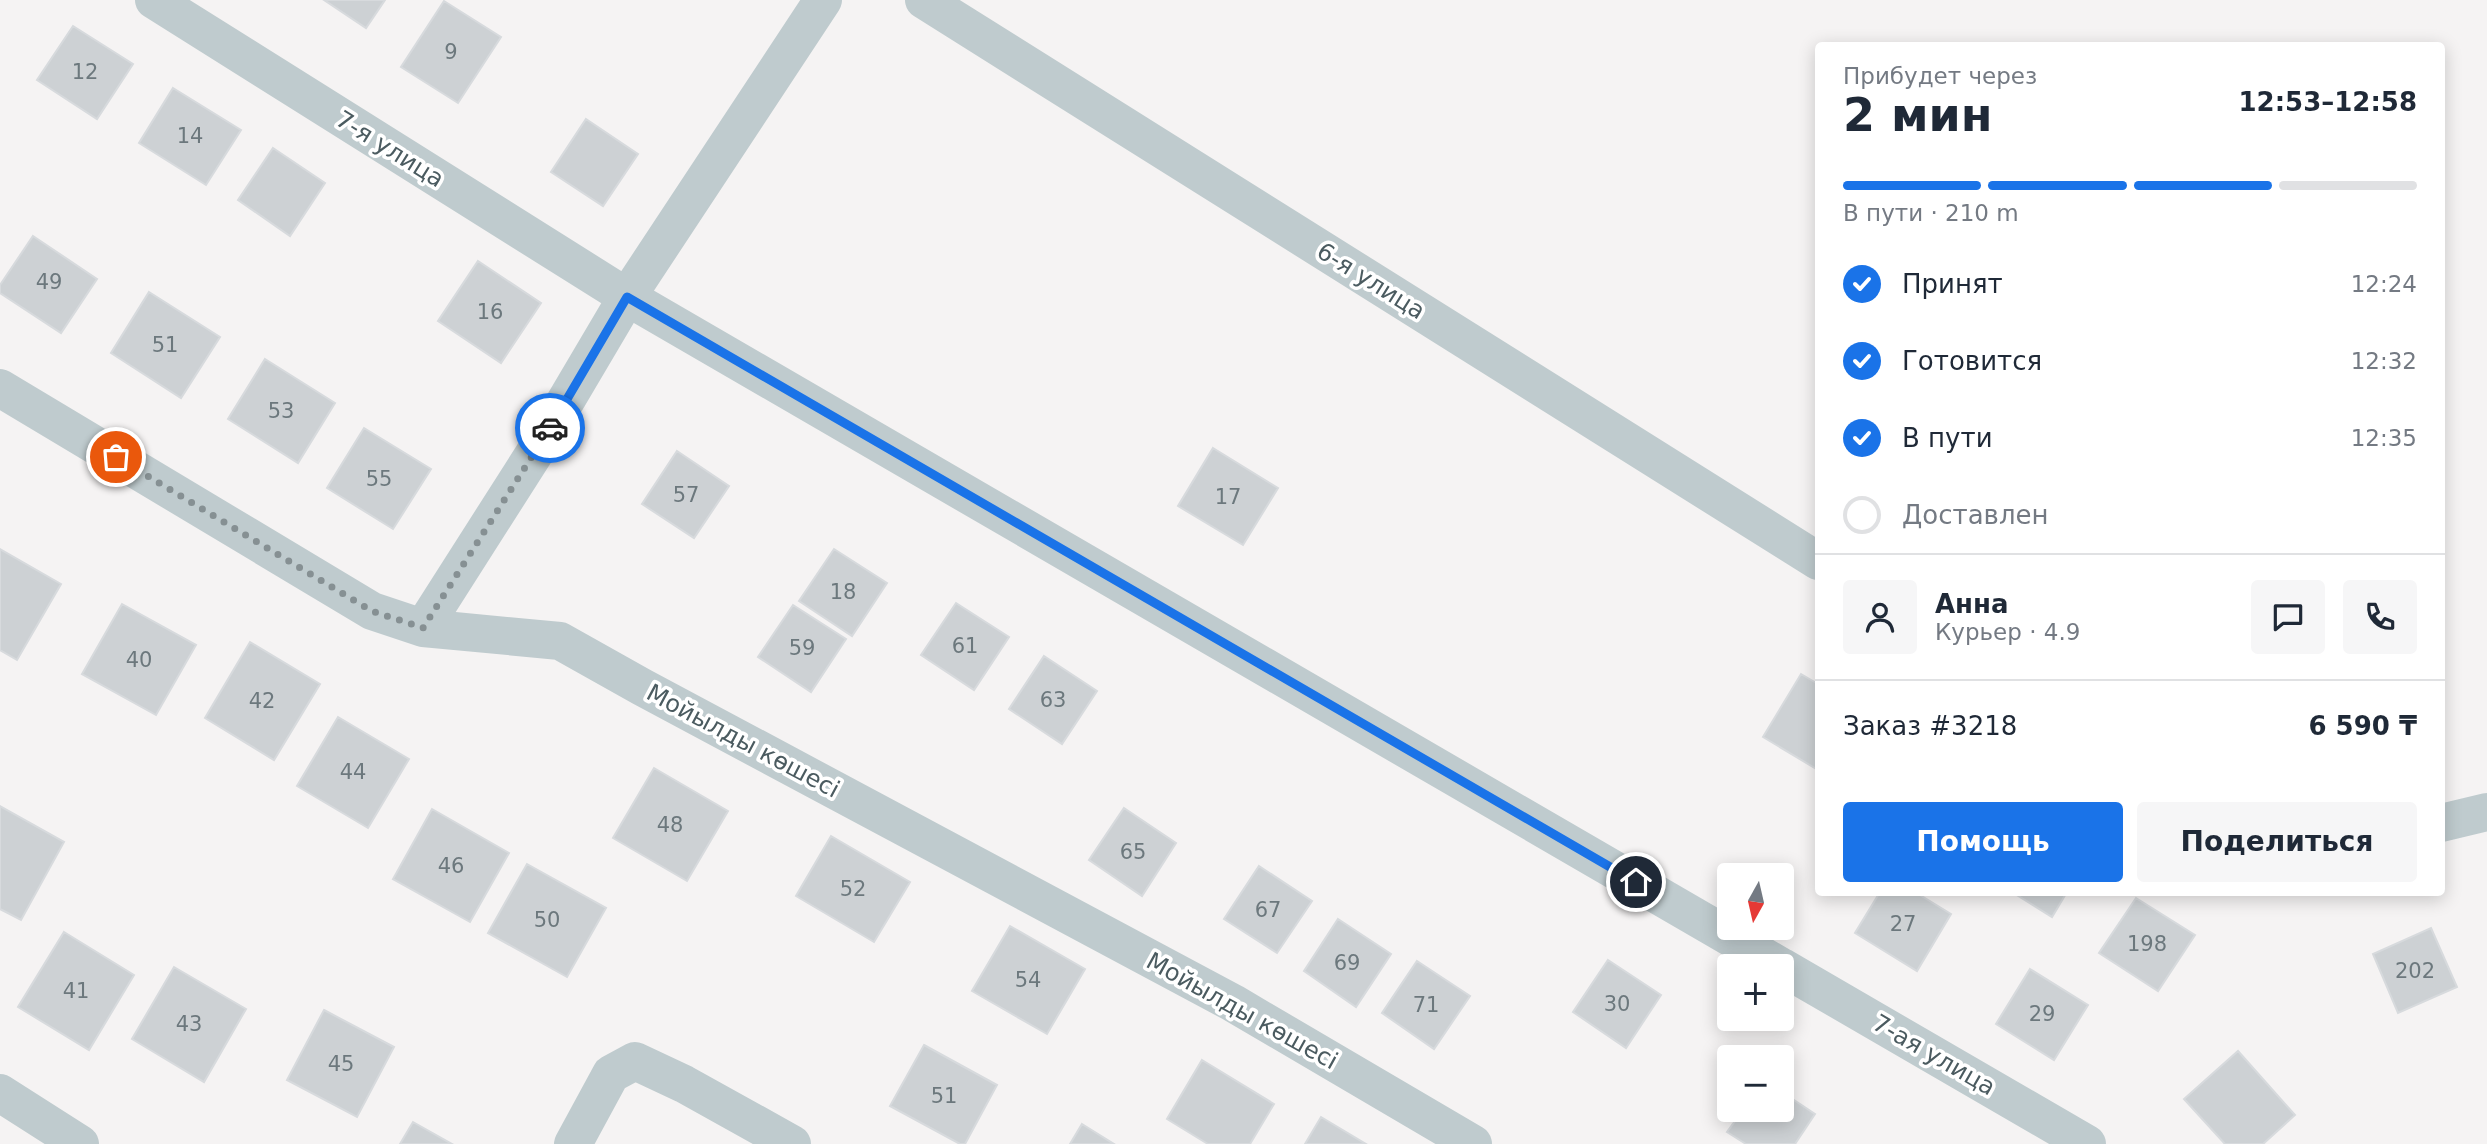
<!DOCTYPE html>
<html lang="ru">
<meta charset="utf-8">
<style>
body{margin:0;font-family:"DejaVu Sans",sans-serif;background:#f6f6f7;color:#1f2937;height:100vh;display:flex;flex-direction:column;font-size:26px;white-space:nowrap}
*{box-sizing:border-box;margin:0}
p{font-size:23px;color:#747a83}
.icon{flex:none;width:38px;height:38px;fill:none;stroke:currentColor;stroke-width:2;stroke-linecap:round;stroke-linejoin:round}
.map{position:relative;flex:1;overflow:hidden}
.sheet{position:absolute;left:1815px;top:42px;width:630px;height:854px;display:flex;flex-direction:column;background:#fff;border-radius:7px;box-shadow:0 4px 18px #0003}
.sheet>*{flex:none}
.needle{width:46px;rotate:188deg}
.controls{position:absolute;left:1717px;top:863px;display:grid;gap:14px}
.controls a{display:grid;place-items:center;width:77px;height:77px;border-radius:7px;background:#fff;box-shadow:0 4px 18px #0003;font-size:35px}
.pin{position:absolute;display:grid;place-items:center;width:60px;height:60px;color:#fff;margin:-30px;border:4px solid #fff;border-radius:50%;box-shadow:0 2px 7px #0007}
.courier{position:absolute;display:grid;place-items:center;width:70px;height:70px;margin:-35px;border:5px solid #1a73e8;border-radius:50%;background:#fff;color:#222;box-shadow:0 2px 9px #0007}
.head em{font-style:normal;font-weight:700}
.head div{display:flex;flex-direction:column-reverse}
.head{display:flex;align-items:center;justify-content:space-between;height:119px;padding:0 28px}
h1{font-size:46px;font-weight:700;line-height:52px}
.bar{display:grid;grid-template-columns:repeat(4,1fr);gap:10px 7px;align-content:center;height:84px;padding:0 28px}
.bar i{height:9px;border-radius:5px;background:#e0e1e3}
.bar .current{background:#1a73e8}
.bar p{grid-column:span 4}
.line{display:flex;align-items:center;gap:18px;padding:0 28px;border-top:2px solid #e0e1e3}
.line div{flex:1}
.round{display:grid;place-items:center;flex:none;width:74px;height:74px;border-radius:7px;background:#f6f6f7}
ol{padding:0 28px;list-style:none}
li{display:flex;align-items:center;gap:21px;height:77px}
li p{margin-inline-start:auto}
li .icon{padding:7px;border-radius:50%;background:#1a73e8;color:#fff;stroke-width:4}
li:last-child{color:#747a83}
li i{width:38px;height:38px;border:4px solid #e0e1e3;border-radius:50%}
.button{display:flex;gap:14px;margin-top:auto;padding:14px 28px}
.button a{flex:1;height:80px;border-radius:7px;background:#1a73e8;color:#fff;font-size:28px;font-weight:700;line-height:80px;text-align:center}
.button a+a{background:#f6f6f7;color:#1f2937}
.map>svg:first-child{display:block}
.building{fill:#cdd1d4;stroke:#d7dadd;stroke-width:2}
.lines{fill:none;stroke-linecap:round;stroke-linejoin:round}
.minor{stroke:#bfcbce;stroke-width:38}
.done{stroke:#869093;stroke-width:7;stroke-dasharray:0 12.6}
.route{stroke:#1a73e8;stroke-width:9}
.labels{text-anchor:middle;stroke-width:7;stroke-linejoin:round;paint-order:stroke}
.number-label{font-size:21px;fill:#6c787d}
.street-label{font-size:24px;fill:#4b5b60;stroke:#fff}
</style>
<div class="map">
<svg width="2487" height="1144" viewBox="0 0 2487 1144">
<rect width="100%" height="100%" fill="#f5f3f3"/>
<path class="building" d="M324 0H385L366 28Z
M444 1 501 37 458 103 401 67Z
M73 26 133 64 97 119 37 80Z
M173 88 241 130 206 185 139 143Z
M586 119 638 154 603 206 551 172Z
M273 148 325 183 290 236 238 200Z
M33 236 97 279 61 333 0 293V285Z
M478 261 541 303 501 363 438 321Z
M149 292 220 337 181 398 111 353Z
M265 359 335 403 298 463 228 419Z
M364 428 431 469 393 529 327 488Z
M1213 448 1278 488 1243 545 1178 506Z
M677 451 729 486 694 538 642 504Z
M0 549 61 584 17 660 0 650Z
M834 549 887 583 852 636 799 601Z
M956 603 1009 637 974 690 921 655Z
M122 604 196 645 156 715 82 674Z
M793 605 846 639 811 692 758 657Z
M250 642 320 684 274 760 205 718Z
M1044 656 1097 691 1062 744 1009 709Z
M1801 674 1818 684V770L1763 737Z
M338 717 409 759 368 828 297 786Z
M654 768 728 811 687 881 613 838Z
M0 806 64 842 21 920 0 909Z
M1124 808 1176 843 1142 896 1089 860Z
M432 809 509 853 470 922 393 879Z
M831 836 910 882 874 942 796 896Z
M527 864 606 908 567 977 488 933Z
M1259 866 1312 901 1277 953 1224 919Z
M1880 892H1915L1951 914 1917 971 1855 933Z
M2012 892H2067L2052 917Z
M2136 898 2195 935 2158 991 2099 953Z
M1338 919 1391 954 1356 1007 1304 971Z
M1010 926 1085 969 1047 1034 972 991Z
M2431 928 2457 987 2398 1013 2373 954Z
M64 932 134 975 89 1050 18 1007Z
M1608 960 1661 995 1626 1048 1573 1012Z
M1417 961 1470 996 1434 1049 1382 1013Z
M174 967 246 1009 204 1082 132 1039Z
M2030 969 2088 1005 2054 1060 1996 1024Z
M324 1010 394 1047 357 1117 287 1080Z
M924 1045 997 1085 965 1144H960L890 1106Z
M2238 1051 2295 1115 2263 1144H2225L2184 1099Z
M1202 1060 1274 1104 1250 1144H1208L1167 1119Z
M1782 1092 1815 1114 1795 1144H1746L1727 1132 1743 1110H1782Z
M1321 1117 1366 1144H1305Z
M413 1122 452 1144H400Z
M1082 1124 1114 1144H1070Z"/>
<g class="lines">
<path class="minor" d="M154 0 627 297 1780 966
M924 0 1818 561
M0 388 372 611 423 628 560 641 642 687 1233 1003 1473 1144
M423 628 539 446 627 297 823 0
M2441 823 2487 812
M1782 967 2087 1144
M0 1093 80 1144
M573 1144 611 1074 635 1061 684 1084 792 1144"/>
</g>
<g class="lines">
<path class="done" d="M116 457 372 611 423 628 550 428"/>
<path class="route" d="M550 428 627 297 1636 882"/>
</g>
<g class="labels">
<g class="number-label">
<text x="451" y="59">9</text>
<text x="85" y="79">12</text>
<text x="190" y="143">14</text>
<text x="49" y="289">49</text>
<text x="490" y="319">16</text>
<text x="165" y="352">51</text>
<text x="281" y="418">53</text>
<text x="379" y="486">55</text>
<text x="686" y="502">57</text>
<text x="1228" y="504">17</text>
<text x="843" y="599">18</text>
<text x="965" y="653">61</text>
<text x="802" y="655">59</text>
<text x="139" y="667">40</text>
<text x="1053" y="707">63</text>
<text x="262" y="708">42</text>
<text x="353" y="779">44</text>
<text x="670" y="832">48</text>
<text x="1133" y="859">65</text>
<text x="451" y="873">46</text>
<text x="853" y="896">52</text>
<text x="1268" y="917">67</text>
<text x="547" y="927">50</text>
<text x="1903" y="931">27</text>
<text x="2147" y="951">198</text>
<text x="1347" y="970">69</text>
<text x="2415" y="978">202</text>
<text x="1028" y="987">54</text>
<text x="76" y="998">41</text>
<text x="1617" y="1011">30</text>
<text x="1426" y="1012">71</text>
<text x="2042" y="1021">29</text>
<text x="189" y="1031">43</text>
<text x="341" y="1071">45</text>
<text x="944" y="1103">51</text>
</g>
<g class="street-label">
<text transform="translate(390 149) rotate(32)" y="8">7-я улица</text>
<text transform="translate(1371 281) rotate(32)" y="8">6-я улица</text>
<text transform="translate(743 741) rotate(28)" y="8">Мойылды көшесі</text>
<text transform="translate(1242 1011) rotate(29)" y="8">Мойылды көшесі</text>
<text transform="translate(1934 1055) rotate(30)" y="8">7-ая улица</text>
</g>
</g>
</svg>
<div class="controls">
<a><svg class="needle" viewBox="-14 -14 28 28"><path d="M0-13l5 13h-10z" fill="#e53935"/><path d="M0 13l5-13h-10z" fill="#747a83"/></svg></a>
<a>+</a>
<a>−</a>
</div>
<div class="pin" style="left:116px;top:457px;background:#ea580c"><svg class="icon" aria-label="bag" viewBox="0 0 24 24"><path d="M5 8h14l-1 12H6zM9 8a3 3 0 0 1 6 0"/></svg></div>
<div class="pin" style="left:1636px;top:882px;background:#1f2937"><svg class="icon" aria-label="home" viewBox="0 0 24 24"><path d="M3 11l9-7 9 7M6 9v11h12V9"/></svg></div>
<div class="courier" style="left:550px;top:428px"><svg class="icon" aria-label="car" viewBox="0 0 24 24"><path d="M5 17H2v-5l4-1 3-4h7l3 4 3 1v5h-3M9 17h6M6 11h13"/><circle cx="7" cy="17" r="2"/><circle cx="17" cy="17" r="2"/></svg></div>
<section class="sheet">
<div class="head"><div><h1>2 мин</h1><p>Прибудет через</p></div><em>12:53–12:58</em></div>
<div class="bar"><i class="current"></i><i class="current"></i><i class="current"></i><i></i><p>В пути · 210 m</p></div>
<ol>
<li><svg class="icon" aria-label="check" viewBox="0 0 24 24"><path d="M5 12l5 5 9-10"/></svg>Принят<p>12:24</p></li>
<li><svg class="icon" aria-label="check" viewBox="0 0 24 24"><path d="M5 12l5 5 9-10"/></svg>Готовится<p>12:32</p></li>
<li><svg class="icon" aria-label="check" viewBox="0 0 24 24"><path d="M5 12l5 5 9-10"/></svg>В пути<p>12:35</p></li>
<li><i></i>Доставлен</li>
</ol>
<div class="line" style="height:126px"><a class="round"><svg class="icon" aria-label="person" viewBox="0 0 24 24"><circle cx="12" cy="8" r="4"/><path d="M4 21q1-7 8-7t8 7"/></svg></a><div><b>Анна</b><p>Курьер · 4.9</p></div><a class="round"><svg class="icon" aria-label="chat" viewBox="0 0 24 24"><path d="M4 5h16v11H9l-5 4z"/></svg></a><a class="round"><svg class="icon" aria-label="phone" viewBox="0 0 24 24"><path d="M5 4h4l2 5-3 2q2 4 5 5l2-3 5 2v4C11 20 4 13 5 4z"/></svg></a></div>
<div class="line" style="height:91px"><div>Заказ #3218</div><b>6 590 ₸</b></div>
<div class="button"><a>Помощь</a><a>Поделиться</a></div>
</section>
</div>
